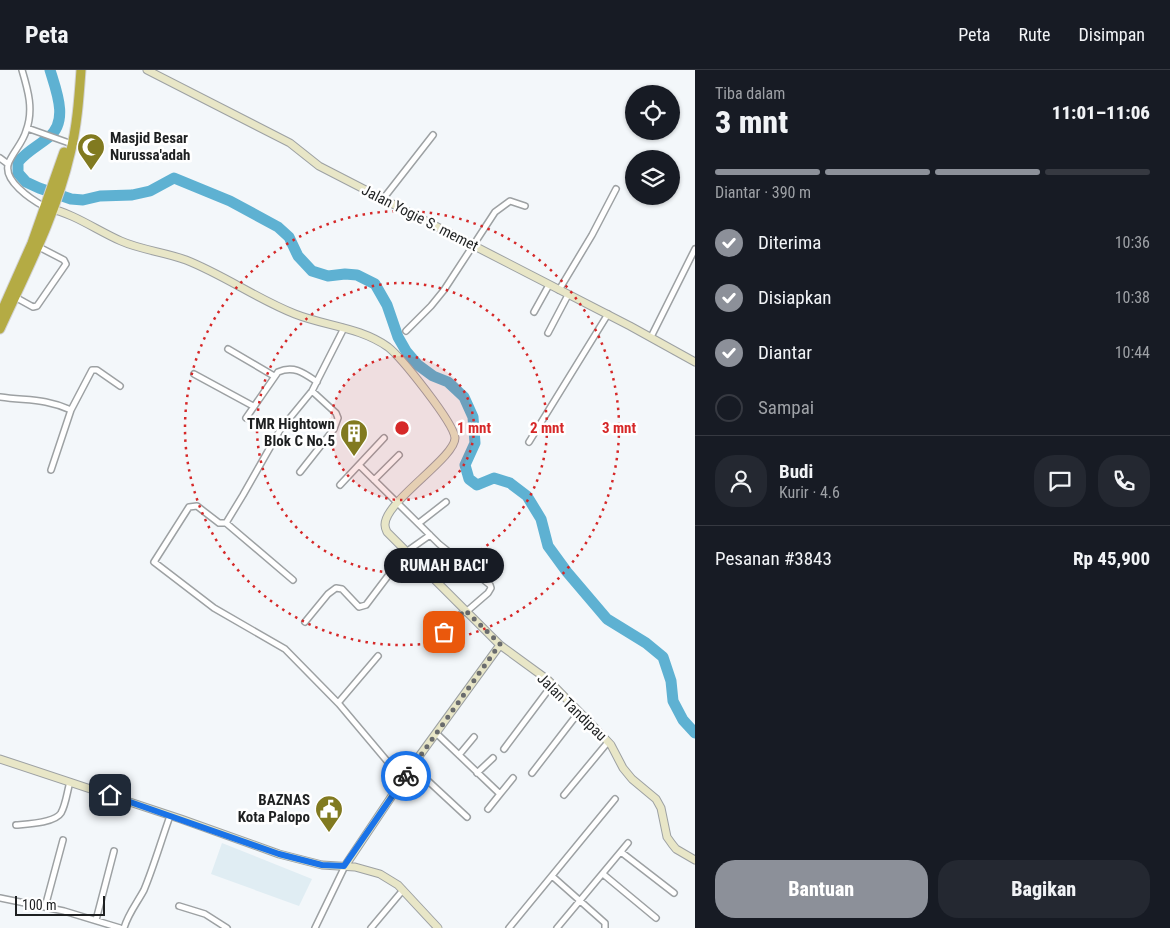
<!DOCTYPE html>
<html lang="id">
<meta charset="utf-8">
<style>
body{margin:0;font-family:"Roboto Condensed",sans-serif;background:#242831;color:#f1f3f6;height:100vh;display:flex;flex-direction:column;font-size:19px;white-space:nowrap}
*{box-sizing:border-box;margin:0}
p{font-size:16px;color:#9ea1a6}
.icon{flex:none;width:28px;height:28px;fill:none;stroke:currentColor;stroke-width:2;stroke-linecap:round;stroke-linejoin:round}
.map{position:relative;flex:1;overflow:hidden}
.side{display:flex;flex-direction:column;background:#171b24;width:475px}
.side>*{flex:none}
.fabs{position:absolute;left:625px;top:15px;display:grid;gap:10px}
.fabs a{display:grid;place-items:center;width:55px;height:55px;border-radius:50%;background:#171b24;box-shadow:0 1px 4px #0004;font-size:25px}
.scale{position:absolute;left:15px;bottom:12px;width:90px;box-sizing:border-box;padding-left:5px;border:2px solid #1e2021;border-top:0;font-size:14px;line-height:18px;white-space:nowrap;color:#1e2021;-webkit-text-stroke:4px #fff;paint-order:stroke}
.pin{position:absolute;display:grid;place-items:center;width:42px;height:42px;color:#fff;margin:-21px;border-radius:10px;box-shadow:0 2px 8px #0006}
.courier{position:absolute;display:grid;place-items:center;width:50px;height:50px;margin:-25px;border:4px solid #1a73e8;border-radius:50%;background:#fff;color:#222;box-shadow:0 1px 6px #0007}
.bubble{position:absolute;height:35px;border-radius:18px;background:#171b24;box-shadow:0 1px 4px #0004;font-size:16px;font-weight:800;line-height:35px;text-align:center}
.headline em{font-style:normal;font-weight:800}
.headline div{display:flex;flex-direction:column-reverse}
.headline{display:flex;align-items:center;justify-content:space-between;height:85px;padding:0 20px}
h1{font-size:32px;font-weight:800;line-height:38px}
.bar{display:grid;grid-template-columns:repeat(4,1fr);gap:8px 5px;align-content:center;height:60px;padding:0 20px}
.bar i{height:6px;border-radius:4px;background:#363941}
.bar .selected{background:#8c9099}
.bar p{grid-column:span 4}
.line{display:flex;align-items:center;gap:12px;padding:0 20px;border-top:1px solid #363941}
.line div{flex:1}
.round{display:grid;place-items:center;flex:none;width:52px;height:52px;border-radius:20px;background:#242831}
ol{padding:0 20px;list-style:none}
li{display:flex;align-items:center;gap:15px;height:55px}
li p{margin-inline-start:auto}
li .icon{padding:5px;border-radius:50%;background:#8c9099;color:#fff;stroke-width:4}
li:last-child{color:#9ea1a6}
li i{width:28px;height:28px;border:2px solid #363941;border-radius:50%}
.button{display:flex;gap:10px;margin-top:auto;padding:10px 20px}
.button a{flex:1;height:58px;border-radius:20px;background:#8c9099;color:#fff;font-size:20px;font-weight:800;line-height:58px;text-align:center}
.button a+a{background:#242831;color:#f1f3f6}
header{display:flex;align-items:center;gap:30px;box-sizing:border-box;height:70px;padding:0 25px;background:#171b24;border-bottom:1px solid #363941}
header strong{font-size:24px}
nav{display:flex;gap:28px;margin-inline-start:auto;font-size:18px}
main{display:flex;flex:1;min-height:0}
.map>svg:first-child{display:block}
.built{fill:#e0edf3}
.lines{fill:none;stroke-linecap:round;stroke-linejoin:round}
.river{stroke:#5eb1d2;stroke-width:11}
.street-casing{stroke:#9da1a3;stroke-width:8}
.secondary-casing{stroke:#9da1a3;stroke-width:9}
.highway-casing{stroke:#d2d2d3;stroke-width:11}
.street{stroke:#fff;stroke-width:5}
.secondary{stroke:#e8e6c7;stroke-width:7}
.highway{stroke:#b4ab44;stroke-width:9}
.done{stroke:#696b6d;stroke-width:5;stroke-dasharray:0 9}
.route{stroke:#1a73e8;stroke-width:6}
.ring{fill:none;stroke:#d62828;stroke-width:2.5;stroke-dasharray:2.5 5}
.labels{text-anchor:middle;stroke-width:5;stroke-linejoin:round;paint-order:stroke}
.poi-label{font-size:15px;font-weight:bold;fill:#1e2021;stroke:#fff;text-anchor:end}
.street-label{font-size:15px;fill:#1e2021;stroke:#fff}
.centre{fill:#d62828;stroke:#fff;stroke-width:2.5}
.ring-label{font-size:15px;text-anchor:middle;font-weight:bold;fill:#d62828;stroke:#fff;stroke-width:5;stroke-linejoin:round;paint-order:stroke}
</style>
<header>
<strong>Peta</strong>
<nav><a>Peta</a><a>Rute</a><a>Disimpan</a></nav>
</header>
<main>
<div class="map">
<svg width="695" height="858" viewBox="0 0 695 858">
<rect width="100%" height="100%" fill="#f3f7fa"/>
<path class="built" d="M222 773 312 809 299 836 211 804Z"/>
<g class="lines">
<path class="river" d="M50 0C56 20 69 51 49 67 38 76 27 81 18 92V103L26 112 39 118 71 129 83 130 100 126 132 125 150 121 174 108 230 131 278 157 289 167 298 186 312 201 328 206 345 204 357 205 375 214 387 235 398 267 406 281 418 295 433 306 448 312 464 327 473 347 475 373 465 395 469 409 477 415 494 408 510 413 527 426 541 449 548 476 567 502 607 549 646 573 663 587 671 611 673 631 683 650 695 663"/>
<g class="street-casing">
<path id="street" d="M22 0C28 20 34 40 26 61 23 72 14 81 9 92 1 110 32 130 45 137
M27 58 72 74
M0 88 8 94
M383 129 433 65
M559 220 592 165 616 119
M15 227 33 237 37 236 66 194 64 190 37 176
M534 242 549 215
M344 258 312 321 280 360 243 425 226 453H219L197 436 189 437 154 492 214 538 285 579 339 634 403 710
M406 261 431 236 444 220 495 142 510 131 525 136
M548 263 568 225
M651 267 695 179
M228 279 274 306
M194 304 253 336
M0 327C28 331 44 328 71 340L51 400
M71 340 92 300H97L120 316
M246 348 278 302C294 295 304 303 317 312
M529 372 608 244
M359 395 439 474 490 515 491 518 488 523 466 542
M300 402 334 359 338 348 336 343 312 321
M374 410 399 385
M340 415 384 368
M226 453 293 510
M419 453 446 432
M305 552 328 524 336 518 342 519 359 537 366 535 406 482 430 465
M444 562 465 540
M338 633 378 586
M436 663 500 724 488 739
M504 679 552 615
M459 685 474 667
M412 696 467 747
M477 703 493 688
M532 703 579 642
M500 724 513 708
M564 725 608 672
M16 755C27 754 55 753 61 743 66 734 67 722 70 712
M621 782 674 823
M603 804 656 848
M552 806 605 853V858
M0 828 64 841 120 858
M179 836 205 844 227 858
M45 837 63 770
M96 850 114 781
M124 858C128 844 137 833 144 820 154 796 161 771 170 746
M315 858 345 796
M371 858 403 820
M509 858 615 729
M557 858 628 773"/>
</g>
<g class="secondary-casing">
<path id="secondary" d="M147 0 290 73 319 96 630 256 695 292
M48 138C75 144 96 160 121 171 141 180 165 182 186 190 224 205 257 229 295 244 325 256 360 257 388 277 401 287 454 353 455 368 455 388 384 432 385 455 385 457 386 460 387 462L500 575 548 610 597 660 611 675 623 698 632 709 656 729 661 738 667 767 672 774 676 779 695 790
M0 689 181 749 279 784 322 795 355 797 380 804 398 815 438 858
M345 796 412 696 500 575"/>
</g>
<g class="highway-casing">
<path id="highway" d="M0 245 32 173 64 82
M0 259C26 202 56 145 70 84 77 57 79 28 81 0"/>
</g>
<use href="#street" class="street"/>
<use href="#secondary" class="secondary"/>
<use href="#highway" class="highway"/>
</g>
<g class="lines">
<path class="done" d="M406 706 500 574 465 540 444 562"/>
<path class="route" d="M110 725 279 784 322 795 344 796 406 706"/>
</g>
<circle cx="402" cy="358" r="72" fill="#d62828" fill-opacity=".12"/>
<g class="ring">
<circle cx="402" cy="358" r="72"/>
<circle cx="402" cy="358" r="145"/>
<circle cx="402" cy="358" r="217"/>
</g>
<defs>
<g id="mosque-pin" transform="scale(1.4375)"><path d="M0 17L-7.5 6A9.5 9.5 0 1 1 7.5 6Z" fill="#817a20" stroke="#fff"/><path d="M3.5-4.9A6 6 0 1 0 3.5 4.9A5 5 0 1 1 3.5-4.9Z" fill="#fff"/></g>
<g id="building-pin" transform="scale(1.4375)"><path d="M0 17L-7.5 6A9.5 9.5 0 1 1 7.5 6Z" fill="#817a20" stroke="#fff"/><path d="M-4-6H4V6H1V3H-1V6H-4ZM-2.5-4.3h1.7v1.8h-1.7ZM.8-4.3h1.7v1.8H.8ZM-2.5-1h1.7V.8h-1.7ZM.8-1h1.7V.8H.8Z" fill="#fff"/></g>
<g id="civic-pin" transform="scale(1.4375)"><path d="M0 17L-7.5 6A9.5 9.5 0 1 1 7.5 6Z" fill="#817a20" stroke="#fff"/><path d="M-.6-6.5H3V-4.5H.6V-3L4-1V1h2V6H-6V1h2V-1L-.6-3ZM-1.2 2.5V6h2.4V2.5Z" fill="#fff"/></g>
</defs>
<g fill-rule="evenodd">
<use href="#mosque-pin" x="91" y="77"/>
<use href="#building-pin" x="354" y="363"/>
<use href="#civic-pin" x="329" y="739"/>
</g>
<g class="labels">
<g class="poi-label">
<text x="110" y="73" text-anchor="start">Masjid Besar<tspan x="110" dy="17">Nurussa'adah</tspan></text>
<text x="335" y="359">TMR Hightown<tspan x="335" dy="17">Blok C No.5</tspan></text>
<text x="310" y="735">BAZNAS<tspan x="310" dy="17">Kota Palopo</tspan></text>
</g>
<g class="street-label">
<text transform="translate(420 148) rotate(27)" y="5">Jalan Yogie S. memet</text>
<text transform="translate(572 637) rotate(44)" y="5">Jalan Tandipau</text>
</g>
</g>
<circle cx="402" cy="358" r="8" class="centre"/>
<g class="ring-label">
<text x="474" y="363">1 mnt</text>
<text x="547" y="363">2 mnt</text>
<text x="619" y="363">3 mnt</text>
</g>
</svg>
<div class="fabs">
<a><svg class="icon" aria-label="locate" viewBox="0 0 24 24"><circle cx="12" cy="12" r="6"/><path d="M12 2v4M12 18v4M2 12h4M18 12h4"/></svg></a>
<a><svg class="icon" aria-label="layers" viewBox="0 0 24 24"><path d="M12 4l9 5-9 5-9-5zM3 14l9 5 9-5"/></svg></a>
</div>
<div class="scale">100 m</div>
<div class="pin" style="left:444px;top:562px;background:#ea580c"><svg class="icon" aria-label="bag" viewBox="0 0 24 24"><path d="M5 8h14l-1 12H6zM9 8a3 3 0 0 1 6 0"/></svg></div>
<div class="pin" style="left:110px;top:725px;background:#1f2937"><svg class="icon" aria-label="home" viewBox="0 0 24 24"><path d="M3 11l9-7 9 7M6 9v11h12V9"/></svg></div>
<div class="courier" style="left:406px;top:706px"><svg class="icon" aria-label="bike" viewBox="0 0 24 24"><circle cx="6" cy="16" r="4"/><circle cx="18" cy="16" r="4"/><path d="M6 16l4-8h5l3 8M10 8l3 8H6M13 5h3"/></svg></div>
<div class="bubble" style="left:384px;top:478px;width:120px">RUMAH BACI'</div>
</div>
<section class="side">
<div class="headline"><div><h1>3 mnt</h1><p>Tiba dalam</p></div><em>11:01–11:06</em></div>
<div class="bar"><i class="selected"></i><i class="selected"></i><i class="selected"></i><i></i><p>Diantar · 390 m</p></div>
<ol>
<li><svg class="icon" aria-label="check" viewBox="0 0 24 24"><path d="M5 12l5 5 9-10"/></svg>Diterima<p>10:36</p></li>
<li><svg class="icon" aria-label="check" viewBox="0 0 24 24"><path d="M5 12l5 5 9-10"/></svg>Disiapkan<p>10:38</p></li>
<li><svg class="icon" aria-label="check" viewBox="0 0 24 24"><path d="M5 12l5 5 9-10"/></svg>Diantar<p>10:44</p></li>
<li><i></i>Sampai</li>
</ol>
<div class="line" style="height:90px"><a class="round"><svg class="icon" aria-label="person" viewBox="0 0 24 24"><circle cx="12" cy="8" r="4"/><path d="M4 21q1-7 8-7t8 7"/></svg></a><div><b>Budi</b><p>Kurir · 4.6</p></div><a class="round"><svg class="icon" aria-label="chat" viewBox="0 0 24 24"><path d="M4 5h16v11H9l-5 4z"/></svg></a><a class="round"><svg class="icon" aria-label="phone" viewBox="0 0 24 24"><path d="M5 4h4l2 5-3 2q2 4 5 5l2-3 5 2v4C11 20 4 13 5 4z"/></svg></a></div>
<div class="line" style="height:65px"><div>Pesanan #3843</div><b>Rp 45,900</b></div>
<div class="button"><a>Bantuan</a><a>Bagikan</a></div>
</section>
</main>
